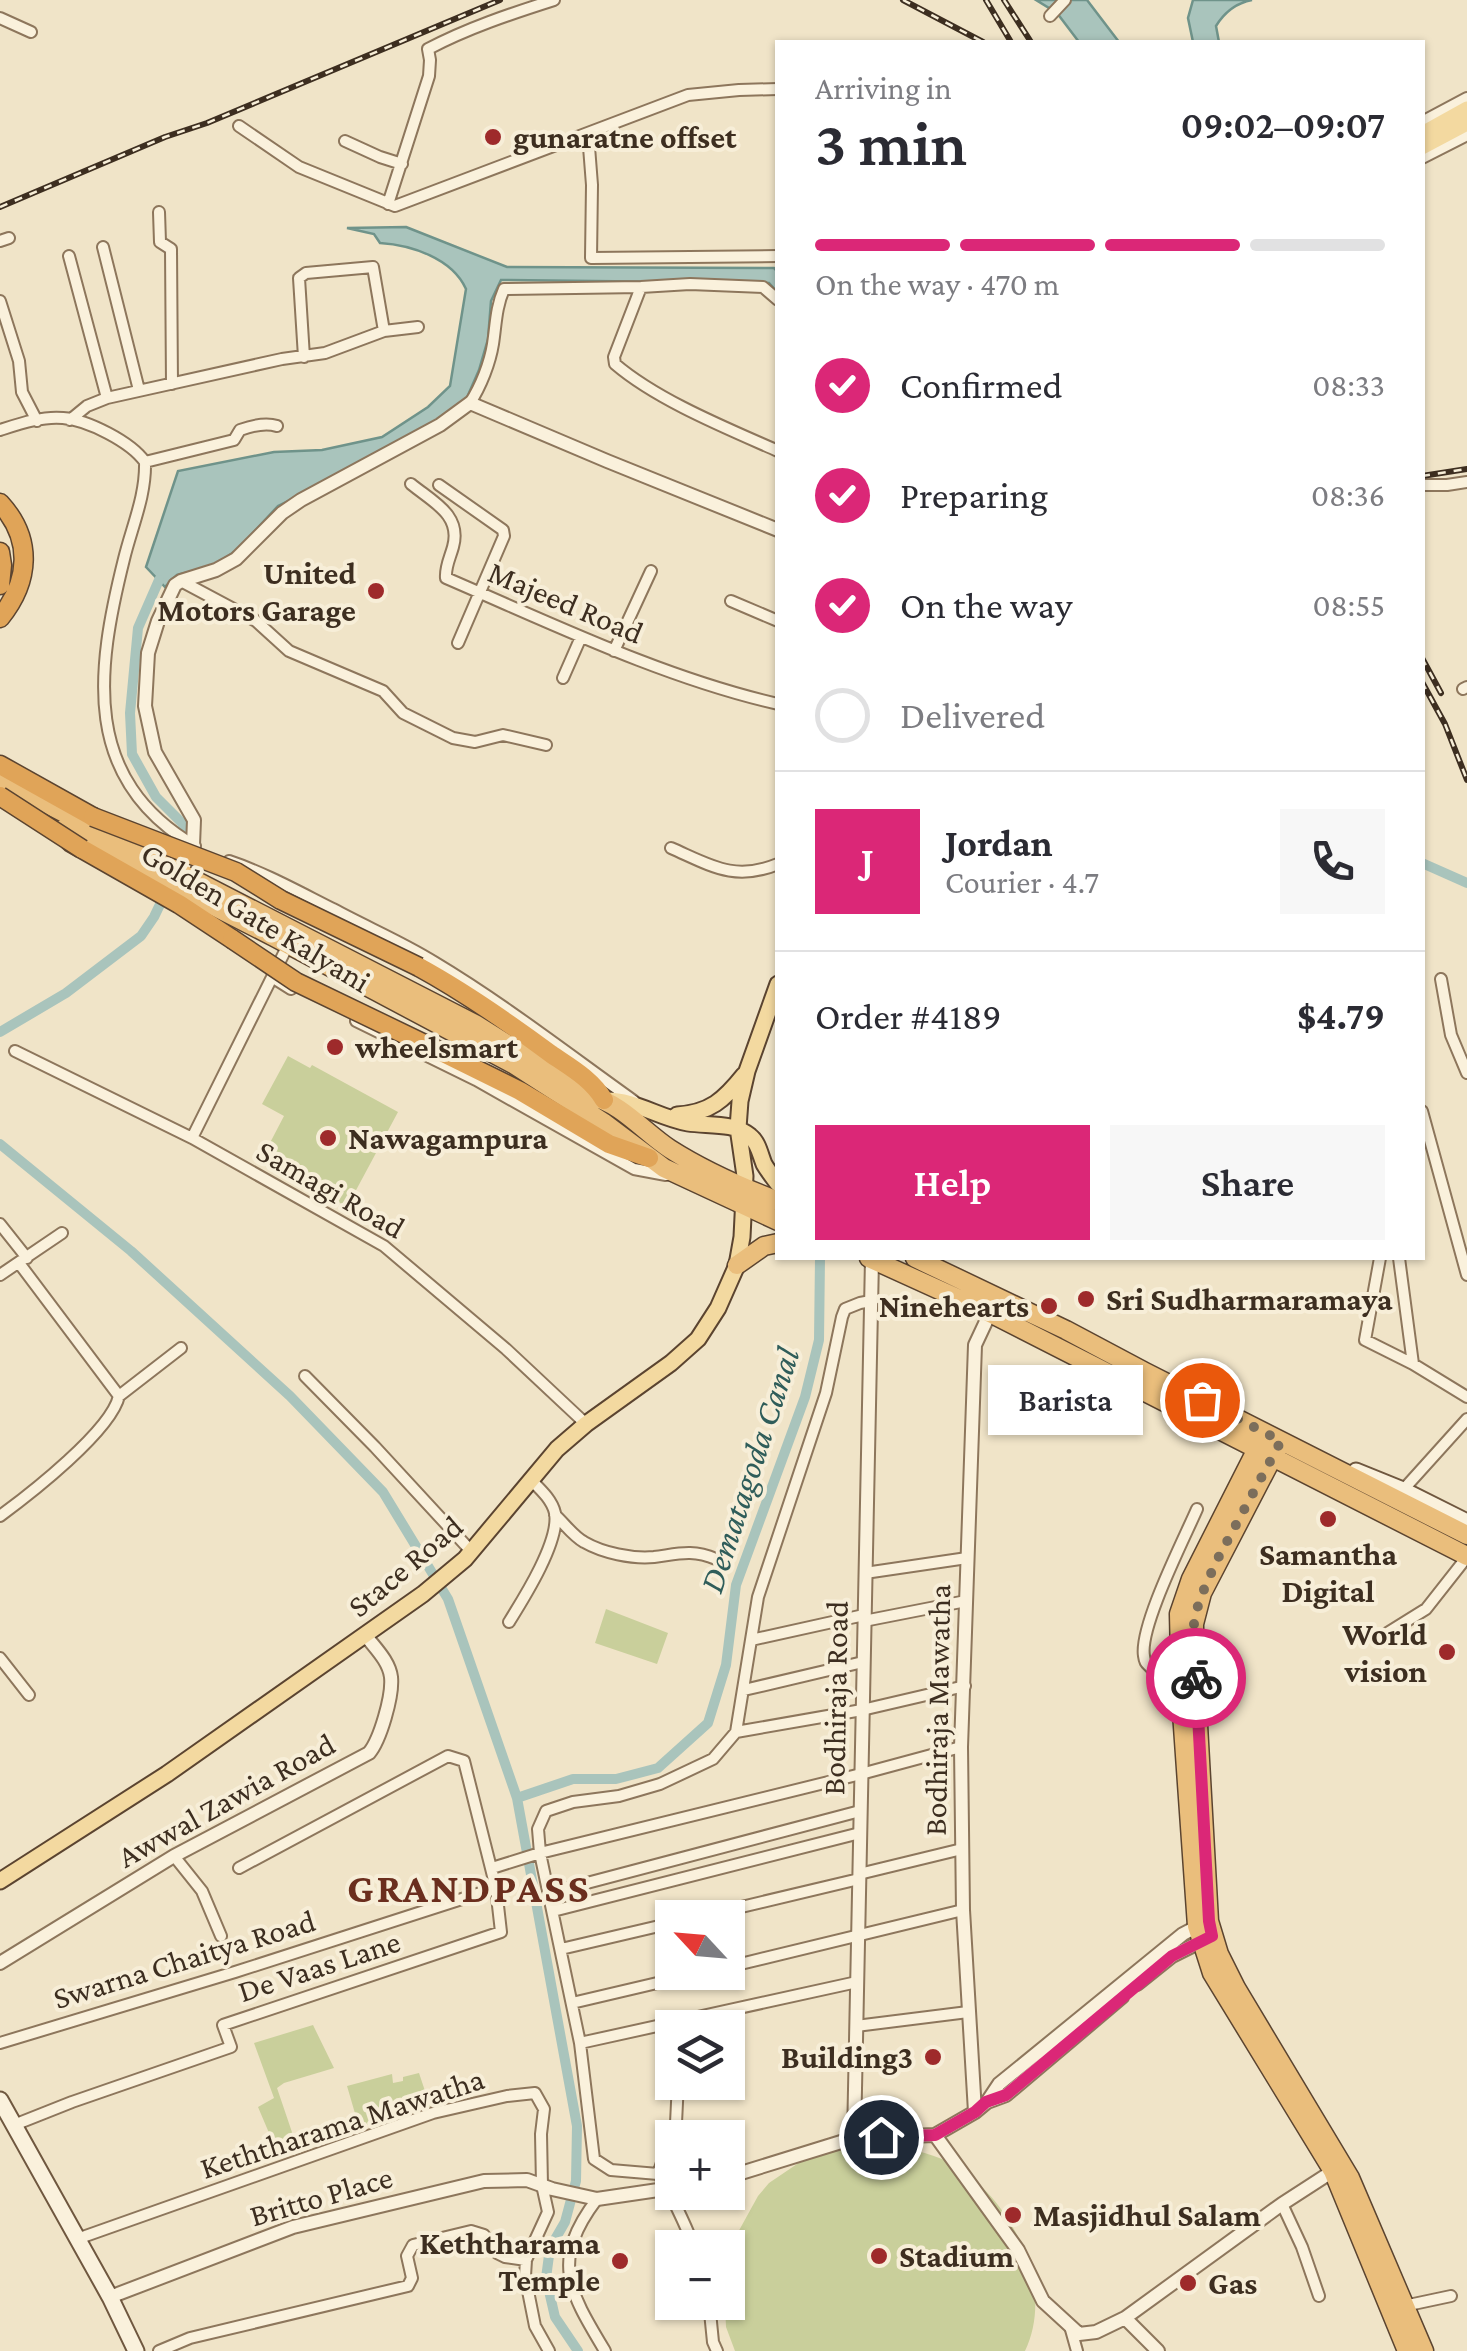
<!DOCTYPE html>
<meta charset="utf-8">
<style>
body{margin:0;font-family:"Crimson Pro",serif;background:#f7f7f7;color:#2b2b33;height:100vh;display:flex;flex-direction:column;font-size:38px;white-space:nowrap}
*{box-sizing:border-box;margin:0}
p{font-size:32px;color:#7c7c81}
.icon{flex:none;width:55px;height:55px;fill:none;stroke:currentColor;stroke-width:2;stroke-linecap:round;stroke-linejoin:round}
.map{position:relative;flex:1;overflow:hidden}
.drawer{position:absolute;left:775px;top:40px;width:650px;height:1220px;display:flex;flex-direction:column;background:#fff;border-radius:0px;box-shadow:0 2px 8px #0004}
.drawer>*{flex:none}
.needle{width:65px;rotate:296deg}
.tools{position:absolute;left:655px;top:1900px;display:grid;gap:20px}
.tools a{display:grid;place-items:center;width:90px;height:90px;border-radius:0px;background:#fff;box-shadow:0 2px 8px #0004;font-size:50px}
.pin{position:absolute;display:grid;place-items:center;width:85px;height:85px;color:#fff;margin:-42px;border:5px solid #fff;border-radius:50%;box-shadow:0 2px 10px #0007}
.courier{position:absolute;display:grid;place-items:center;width:100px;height:100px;margin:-50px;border:8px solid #db2777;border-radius:50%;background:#fff;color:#222;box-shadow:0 2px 12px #0007}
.bubble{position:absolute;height:70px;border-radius:0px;background:#fff;box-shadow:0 2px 8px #0004;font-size:32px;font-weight:600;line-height:70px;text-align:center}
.summary em{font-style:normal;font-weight:600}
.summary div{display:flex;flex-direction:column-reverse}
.summary{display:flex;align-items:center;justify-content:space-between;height:170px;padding:0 40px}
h1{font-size:65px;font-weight:600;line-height:75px}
.bar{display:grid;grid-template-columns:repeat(4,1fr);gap:15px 10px;align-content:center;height:120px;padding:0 40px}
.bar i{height:12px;border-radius:8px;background:#e1e1e2}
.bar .selected{background:#db2777}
.bar p{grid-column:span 4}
.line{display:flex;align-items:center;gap:25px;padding:0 40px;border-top:2px solid #e1e1e2}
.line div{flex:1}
.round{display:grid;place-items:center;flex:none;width:105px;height:105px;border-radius:0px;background:#f7f7f7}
ol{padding:0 40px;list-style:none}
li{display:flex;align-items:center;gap:30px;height:110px}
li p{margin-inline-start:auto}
li .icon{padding:10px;border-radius:50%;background:#db2777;color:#fff;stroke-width:4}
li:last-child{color:#7c7c81}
li i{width:55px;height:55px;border:5px solid #e1e1e2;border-radius:50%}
.button{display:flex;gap:20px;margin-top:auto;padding:20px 40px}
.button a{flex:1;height:115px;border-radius:0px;background:#db2777;color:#fff;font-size:40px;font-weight:600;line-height:115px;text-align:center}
.button a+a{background:#f7f7f7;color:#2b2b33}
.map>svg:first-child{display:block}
.green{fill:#c9cf9b}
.water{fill:#a9c4bc;stroke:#6f938a;stroke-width:2.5}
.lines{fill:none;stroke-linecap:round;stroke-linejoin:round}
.canal{stroke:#a9c4bc;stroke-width:10}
.minor-casing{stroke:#8d765c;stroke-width:14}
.tertiary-casing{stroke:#8d765c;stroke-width:16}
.secondary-casing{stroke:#6f573f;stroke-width:19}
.primary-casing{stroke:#5b4430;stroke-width:19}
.trunk-casing{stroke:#5b4430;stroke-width:21}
.motorway-casing{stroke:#5b4430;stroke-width:21}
.minor{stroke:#faf1dc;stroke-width:10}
.tertiary{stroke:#faf1dc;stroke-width:12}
.secondary{stroke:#faf1dc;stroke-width:15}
.primary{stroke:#f3d9a0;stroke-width:15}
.trunk{stroke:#eabe7c;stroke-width:18}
.motorway{stroke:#e0a458;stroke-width:18}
.rail-casing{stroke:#3d2e20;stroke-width:6}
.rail{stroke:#f7eed8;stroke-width:2.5;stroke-dasharray:8;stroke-linecap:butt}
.motorway-bridge-casing{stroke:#5b4430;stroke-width:21;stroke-linecap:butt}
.motorway-bridge{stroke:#e0a458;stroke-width:18}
.done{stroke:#7c6e5b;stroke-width:10;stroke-dasharray:0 18}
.route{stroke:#db2777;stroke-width:12}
.poi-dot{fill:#9e2a2b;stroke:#f7eed8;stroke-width:4}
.labels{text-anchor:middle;stroke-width:8;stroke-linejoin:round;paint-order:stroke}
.poi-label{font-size:32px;font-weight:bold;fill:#3d2e20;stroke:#f7eed8;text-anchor:start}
.street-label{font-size:32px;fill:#3d2e20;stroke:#f7eed8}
.water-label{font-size:35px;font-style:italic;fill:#2f5d5a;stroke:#f7eed8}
.district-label{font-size:42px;font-weight:bold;letter-spacing:2.5px;fill:#6b2e1e;stroke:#f7eed8}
</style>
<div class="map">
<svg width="1467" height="2351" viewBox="0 0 1467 2351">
<rect width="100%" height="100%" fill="#f0e4c8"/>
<path class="green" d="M288 1056 310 1068 312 1065 398 1112 347 1207 261 1160 284 1116 262 1104Z
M606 1609 668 1633 657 1664 595 1643Z
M313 2025 334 2068 284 2083 277 2088 296 2144 275 2147 258 2107 274 2098 254 2043Z
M419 2073 431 2109 359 2127 347 2086 392 2074 393 2083 403 2081V2077Z
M891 2145C913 2150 937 2154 957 2167 1012 2202 1056 2287 1025 2351H735L726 2327 725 2303 728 2302V2263L731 2245 758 2196 769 2183 800 2162 844 2146Z"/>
<path class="water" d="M1036 0H1087L1119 42H1079L1057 13Z
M1193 0H1252C1236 3 1224 13 1216 26L1219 42H1193L1188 18Z
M406 227 507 267 774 268 777 271V292L769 283 501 280 491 301 488 339 479 370 465 402 387 452 278 506 237 550 213 566 177 575 165 587 146 567 178 471 274 452 322 450 382 437 428 407 450 386 466 289C452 258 411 245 380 243L374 234 347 228Z"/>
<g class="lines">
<path class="canal" d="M159 580 138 628 130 713 132 754 156 797 182 823 188 834 173 874
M1422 863 1467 883
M0 1032 66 993 141 936 154 917 165 894
M0 1144 131 1251 290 1396 383 1492 448 1599 517 1798 577 2126 576 2181 565 2222 550 2248 546 2278 555 2317 578 2351
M517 1798 573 1779H616L658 1768 708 1723 726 1665 736 1585 805 1397 819 1340 820 1258"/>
<g class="minor-casing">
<path id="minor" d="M1050 16 1065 0
M0 18 31 32
M239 126 299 167 395 206 688 95 739 90 778 89
M588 134 592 185 591 258 778 256
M345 141 380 157 402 164
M388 204 429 76 430 60 428 49C468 28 510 14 554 0
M159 212 160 242 171 249 172 384
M0 241 9 238
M103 247 139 390
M69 256 107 398
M641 287 614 357 615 364C657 400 726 428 778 451
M0 301 19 361 22 392 37 421
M304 357 299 278 306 273 373 267 384 331
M470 403C481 386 490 363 493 344 496 324 496 307 504 289L641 287 690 284 763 287 778 300
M70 420 87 406 107 398 282 359 325 353 384 331 418 327
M0 430C19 424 42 416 63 418 88 420 131 442 145 462 146 496 132 526 124 559 96 671 81 779 195 846
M145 462 234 440 240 430C251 426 265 422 277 426
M411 484C433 502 462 515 453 547 450 558 445 567 446 578 553 624 664 678 778 704
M439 485 503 530 504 536 458 643
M1422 485H1447L1467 482
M181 581 256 621 289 651 383 691 403 713 453 738 475 742 503 735 546 745
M731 601 778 621
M614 651 651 571
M563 678 581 637
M1463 689 1467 687
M671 848C710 865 734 882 778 864
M229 861C265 873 299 892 333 909 366 927 402 942 434 962 504 1004 568 1054 634 1101
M272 977 291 989
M1441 979 1451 1035 1467 1073
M356 1021 476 1080 634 1169 666 1175
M15 1051 192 1138 384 1246 506 1349 586 1424
M1422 1111 1467 1275
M192 1138 288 945
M0 1224 27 1258
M1380 1258 1365 1340 1413 1364 1467 1397
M1399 1258 1413 1364
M19 1263 119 1396
M0 1275 62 1233
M305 1376 375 1447 471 1551
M1403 1490 1467 1419
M555 1515C564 1523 573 1536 584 1542 603 1553 632 1559 654 1557 678 1554 692 1549 716 1559
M0 1516C30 1494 111 1431 119 1396L181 1348
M865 1573 967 1558
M864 1621 966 1601
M509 1622C524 1598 560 1541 555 1513 552 1500 541 1490 532 1481
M1381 1637 1426 1609 1463 1562
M751 1640 864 1615
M0 1658 29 1695
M1180 1676 1152 1669C1147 1663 1145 1664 1144 1656 1139 1627 1184 1539 1197 1509
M744 1690 863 1662
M736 1732 862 1710 965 1686
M174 1856 202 1891 221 1936
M492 1868 540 1853 861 1774 961 1747
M859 1874 962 1849
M549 1893 860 1811
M553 1911 860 1833
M695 1918 859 1879
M561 1949 672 1923
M728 1967 963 1910
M572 2003 704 1972
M856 2026 968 2012
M0 2043 235 1972 496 1888
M580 2043 857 1982
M14 2125 72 2102 231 2047 223 2025 501 1932 496 1888 464 1761 448 1756 239 1868
M658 2174 676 2123 678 2082
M597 2199C550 2261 569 2291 605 2351
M1282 2204 1302 2247 1319 2296
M77 2239 433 2113 507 2096 535 2093 544 2109 541 2134 542 2185 548 2212 526 2260 525 2276 535 2326 549 2351
M694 2248C689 2232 667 2185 658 2174L611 2170 594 2159 580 2043 540 1853 538 1829 546 1811 573 1802 619 1796 660 1784 713 1759 736 1732 758 1597 826 1393 842 1317 845 1309 860 1303 871 1301
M709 2302 713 2342 717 2351
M1404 2306 1451 2296
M1070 2326 1077 2351
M159 2351 190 2338 408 2286 412 2278 407 2256 413 2245 471 2231 484 2235 497 2253 505 2257 526 2260"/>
</g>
<g class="tertiary-casing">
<path id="tertiary" d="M1422 123 1467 99
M1422 157 1467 134
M181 873 193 845 194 820 155 752 145 706 148 653 158 621 175 585 181 581 216 570 236 559 282 513 301 500 440 425 470 403 607 461 778 530
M0 1963 174 1856 369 1753C380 1740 393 1696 391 1677 389 1661 375 1648 366 1636
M1137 1984 1172 1956 1208 1938
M987 2102 1006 2095 1122 1997
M975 2112 963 1910 961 1747 975 1345 990 1313
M935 2135 1018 2250 1043 2301 1079 2334 1096 2332 1125 2318 1282 2204 1333 2171
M854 2138 872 1259
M728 2177 854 2138 935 2135 975 2112 987 2102 999 2084 1183 1934 1204 1923
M110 2297 293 2227 484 2181 527 2180 552 2189 597 2199 672 2188
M1125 2318 1158 2351"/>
</g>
<g class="secondary-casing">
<path id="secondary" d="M1356 1471 1403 1490 1467 1522
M0 2100 110 2297 136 2351"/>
</g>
<g class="primary-casing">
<path id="primary" d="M1422 134 1467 109
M1422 147 1467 123
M604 1100C634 1099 659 1118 688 1123 708 1126 734 1122 750 1136 758 1142 760 1154 764 1164 768 1171 773 1177 778 1184
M677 1115C710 1113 724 1100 744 1075
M0 1881 167 1774 423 1594 465 1559 557 1449 586 1424 671 1363 698 1339 718 1308 737 1265 742 1237 745 1176 738 1128 740 1101 747 1071 778 984"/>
</g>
<g class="trunk-casing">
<path id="trunk" d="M0 780 475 1024 591 1096C622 1104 644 1132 670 1149 703 1170 741 1187 778 1201
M63 829 274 937 513 1064 603 1122 664 1168 778 1221
M869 1258 990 1313 1467 1556
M915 1258 1066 1330 1145 1372 1467 1535
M737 1265 764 1246 778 1243
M1265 1433 1191 1579 1179 1614 1181 1698 1197 1926 1212 1973 1333 2171 1407 2351
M1281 1441 1202 1593 1194 1624V1653L1209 1921 1219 1954 1236 1988 1350 2178 1424 2351"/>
</g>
<g class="motorway-casing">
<path id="motorway" d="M0 503C33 539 30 581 0 618
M0 552 2 565 0 585
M0 765 93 817
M70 842 179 904 232 939
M419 967C465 992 509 1023 551 1054 570 1067 592 1079 604 1100
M435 1049 520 1091 609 1144 649 1158"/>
</g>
<use href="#minor" class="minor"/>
<use href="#tertiary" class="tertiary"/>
<use href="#secondary" class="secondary"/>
<use href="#primary" class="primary"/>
<use href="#trunk" class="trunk"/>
<use href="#motorway" class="motorway"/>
<g class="rail-casing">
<path id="rail" d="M903 0 983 42
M986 0 1011 42
M1004 0 1031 42
M0 207 165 137 207 123 500 0
M1422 476 1467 469
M1422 658 1441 693
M1422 682 1445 724 1467 780"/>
</g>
<use href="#rail" class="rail"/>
<g class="motorway-bridge-casing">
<path id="motorway-bridge" d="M0 796 82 849
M93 817 236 872 281 900 419 967
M232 939 296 982 435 1049"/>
</g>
<use href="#motorway-bridge" class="motorway-bridge"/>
</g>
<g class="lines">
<path class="done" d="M1196 1678 1194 1624 1199 1601 1216 1562 1281 1441 1202 1400"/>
<path class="route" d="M881 2137 935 2135 975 2112 986 2102 1006 2095 1172 1956 1212 1936 1209 1921 1196 1678"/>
</g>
<g class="poi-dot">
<circle cx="493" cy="137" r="10"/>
<circle cx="376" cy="591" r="10"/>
<circle cx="335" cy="1047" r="10"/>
<circle cx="328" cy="1138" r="10"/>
<circle cx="1086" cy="1299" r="10"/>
<circle cx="1049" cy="1306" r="10"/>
<circle cx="1328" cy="1519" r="10"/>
<circle cx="1447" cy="1652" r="10"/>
<circle cx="933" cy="2057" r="10"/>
<circle cx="1013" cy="2215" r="10"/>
<circle cx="879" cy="2256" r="10"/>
<circle cx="620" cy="2261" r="10"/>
<circle cx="1188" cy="2283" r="10"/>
</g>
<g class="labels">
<g class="poi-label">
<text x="513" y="148">gunaratne offset</text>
<text x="356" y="584" text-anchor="end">United<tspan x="356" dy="37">Motors Garage</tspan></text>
<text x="355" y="1058">wheelsmart</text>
<text x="348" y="1149">Nawagampura</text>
<text x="1106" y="1310">Sri Sudharmaramaya</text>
<text x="1029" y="1317" text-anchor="end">Ninehearts</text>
<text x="1328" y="1565" text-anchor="middle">Samantha<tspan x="1328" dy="37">Digital</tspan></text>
<text x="1427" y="1645" text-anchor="end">World<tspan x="1427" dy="37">vision</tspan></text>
<text x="913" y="2068" text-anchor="end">Building3</text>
<text x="1033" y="2226">Masjidhul Salam</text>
<text x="600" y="2254" text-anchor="end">Keththarama<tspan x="600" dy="37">Temple</tspan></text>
<text x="899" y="2267">Stadium</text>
<text x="1208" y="2294">Gas</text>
</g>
<g class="street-label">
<text transform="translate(566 602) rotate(23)" y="11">Majeed Road</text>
<text transform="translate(256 917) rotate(31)" y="11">Golden Gate Kalyani</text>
<text transform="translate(331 1189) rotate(30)" y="11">Samagi Road</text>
<text transform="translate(405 1566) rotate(-40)" y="11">Stace Road</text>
<text transform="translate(835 1698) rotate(-89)" y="11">Bodhiraja Road</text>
<text transform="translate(937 1710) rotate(-89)" y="11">Bodhiraja Mawatha</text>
<text transform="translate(226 1800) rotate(-29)" y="11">Awwal Zawia Road</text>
<text transform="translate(184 1959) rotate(-17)" y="11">Swarna Chaitya Road</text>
<text transform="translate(319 1966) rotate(-18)" y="11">De Vaas Lane</text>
<text transform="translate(342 2123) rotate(-18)" y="11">Keththarama Mawatha</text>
<text transform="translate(321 2196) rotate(-16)" y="11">Britto Place</text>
</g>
<g class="water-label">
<text transform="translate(749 1470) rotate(-72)" y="12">Dematagoda Canal</text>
</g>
<g class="district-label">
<text x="469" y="1902">GRANDPASS</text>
</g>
</g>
</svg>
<div class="tools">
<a><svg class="needle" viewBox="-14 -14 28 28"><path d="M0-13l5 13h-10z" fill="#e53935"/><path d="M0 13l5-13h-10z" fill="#7c7c81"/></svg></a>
<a><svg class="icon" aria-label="layers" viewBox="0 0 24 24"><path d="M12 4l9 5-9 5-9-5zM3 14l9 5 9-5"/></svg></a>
<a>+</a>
<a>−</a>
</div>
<div class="pin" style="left:1202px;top:1400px;background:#ea580c"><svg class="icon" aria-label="bag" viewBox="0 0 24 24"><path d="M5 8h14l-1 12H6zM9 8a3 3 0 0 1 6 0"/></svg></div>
<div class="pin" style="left:881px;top:2137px;background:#1f2937"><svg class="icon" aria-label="home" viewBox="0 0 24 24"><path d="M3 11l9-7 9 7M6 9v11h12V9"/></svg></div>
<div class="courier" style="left:1196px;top:1678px"><svg class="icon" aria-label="bike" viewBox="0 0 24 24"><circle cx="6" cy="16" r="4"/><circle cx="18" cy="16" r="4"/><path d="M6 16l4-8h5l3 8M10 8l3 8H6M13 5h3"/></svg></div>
<div class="bubble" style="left:988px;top:1365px;width:155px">Barista</div>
<section class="drawer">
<div class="summary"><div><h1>3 min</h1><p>Arriving in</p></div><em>09:02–09:07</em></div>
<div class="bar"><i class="selected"></i><i class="selected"></i><i class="selected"></i><i></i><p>On the way · 470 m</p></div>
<ol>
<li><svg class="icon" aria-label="check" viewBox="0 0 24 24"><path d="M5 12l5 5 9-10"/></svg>Confirmed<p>08:33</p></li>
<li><svg class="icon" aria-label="check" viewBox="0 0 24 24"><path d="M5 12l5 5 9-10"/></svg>Preparing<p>08:36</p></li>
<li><svg class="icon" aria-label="check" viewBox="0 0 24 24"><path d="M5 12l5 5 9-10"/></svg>On the way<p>08:55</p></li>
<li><i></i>Delivered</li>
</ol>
<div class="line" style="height:180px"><b class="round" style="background:#db2777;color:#fff">J</b><div><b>Jordan</b><p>Courier · 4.7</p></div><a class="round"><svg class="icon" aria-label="phone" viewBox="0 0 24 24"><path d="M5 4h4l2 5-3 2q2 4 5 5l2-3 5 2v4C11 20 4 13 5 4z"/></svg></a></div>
<div class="line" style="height:130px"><div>Order #4189</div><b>$4.79</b></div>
<div class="button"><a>Help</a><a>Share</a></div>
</section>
</div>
